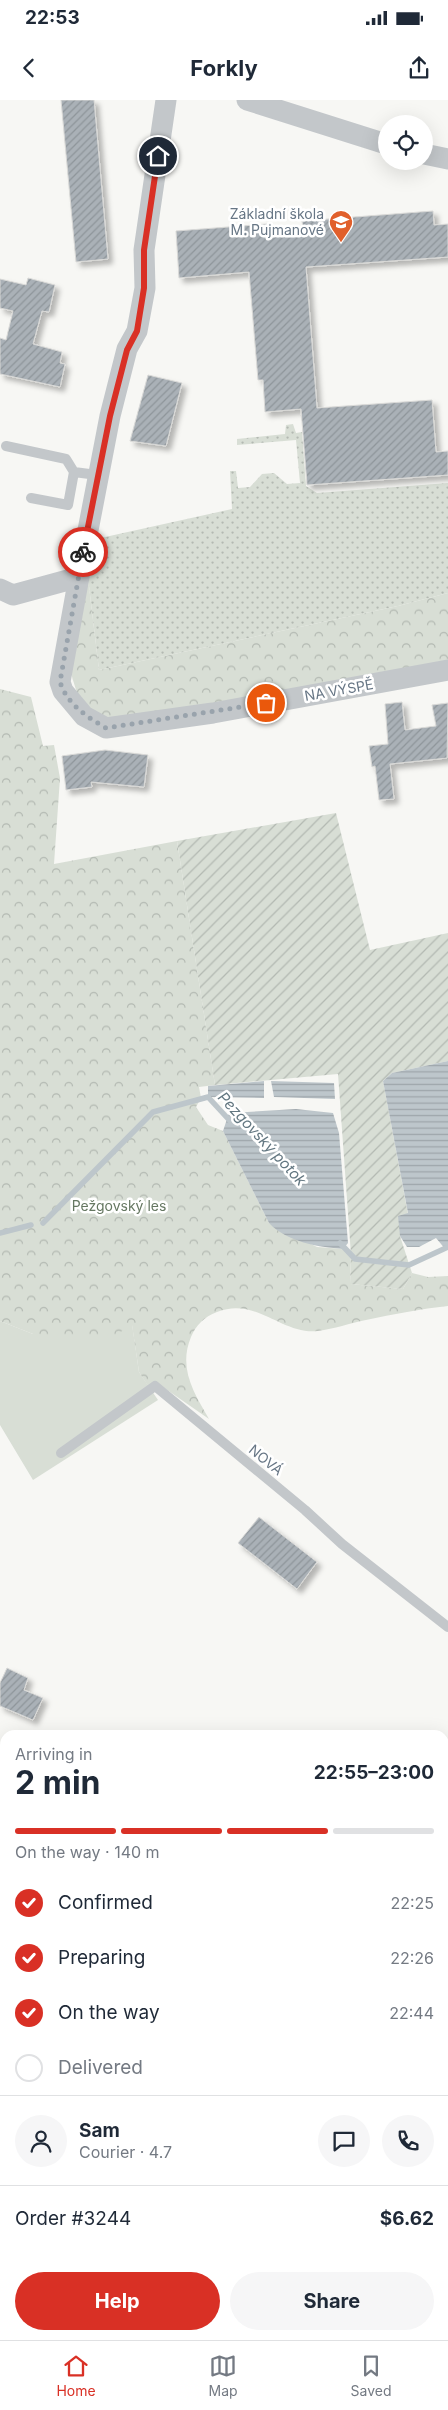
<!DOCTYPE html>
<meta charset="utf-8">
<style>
body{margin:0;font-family:Inter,sans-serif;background:#f6f6f7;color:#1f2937;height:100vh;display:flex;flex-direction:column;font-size:19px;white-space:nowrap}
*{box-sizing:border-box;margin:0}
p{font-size:16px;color:#747a83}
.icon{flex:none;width:28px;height:28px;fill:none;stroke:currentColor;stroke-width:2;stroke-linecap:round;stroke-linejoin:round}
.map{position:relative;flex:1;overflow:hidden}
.side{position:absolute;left:0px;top:1630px;width:449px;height:610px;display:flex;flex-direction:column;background:#fff;border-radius:15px 15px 0 0;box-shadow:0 5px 20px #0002}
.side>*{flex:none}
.fabs{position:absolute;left:378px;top:15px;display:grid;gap:10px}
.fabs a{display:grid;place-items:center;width:55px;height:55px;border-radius:50%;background:#fff;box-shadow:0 5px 20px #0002;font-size:25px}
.pin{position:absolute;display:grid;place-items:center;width:42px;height:42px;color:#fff;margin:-21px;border:2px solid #fff;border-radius:50%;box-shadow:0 1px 5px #0007}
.courier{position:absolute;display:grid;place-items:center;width:50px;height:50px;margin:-25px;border:4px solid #d93025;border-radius:50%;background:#fff;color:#222;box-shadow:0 1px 6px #0007}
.headline em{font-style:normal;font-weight:700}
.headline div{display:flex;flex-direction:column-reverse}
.headline{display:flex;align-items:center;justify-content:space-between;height:85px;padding:0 15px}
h1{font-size:32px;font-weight:700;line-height:38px}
.bar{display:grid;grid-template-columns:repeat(4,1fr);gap:8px 5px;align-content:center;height:60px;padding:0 15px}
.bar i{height:6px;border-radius:4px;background:#e0e1e3}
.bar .current{background:#d93025}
.bar p{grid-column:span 4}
.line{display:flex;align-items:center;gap:12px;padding:0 15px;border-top:1px solid #e0e1e3}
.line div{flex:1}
.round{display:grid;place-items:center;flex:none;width:52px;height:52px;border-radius:26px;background:#f6f6f7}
ol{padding:0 15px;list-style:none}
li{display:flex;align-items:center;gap:15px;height:55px}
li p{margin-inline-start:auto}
li .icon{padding:5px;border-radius:50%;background:#d93025;color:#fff;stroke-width:4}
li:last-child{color:#747a83}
li i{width:28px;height:28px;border:2px solid #e0e1e3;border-radius:50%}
.button{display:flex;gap:10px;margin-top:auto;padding:10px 15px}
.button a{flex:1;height:58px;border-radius:30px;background:#d93025;color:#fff;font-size:20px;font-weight:700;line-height:58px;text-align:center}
.button a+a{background:#f6f6f7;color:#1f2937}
.status{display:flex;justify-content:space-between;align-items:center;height:35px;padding:0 25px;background:#fff;direction:ltr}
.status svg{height:14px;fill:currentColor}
header{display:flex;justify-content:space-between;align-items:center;height:65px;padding:0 15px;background:#fff;font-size:22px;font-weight:700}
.menu{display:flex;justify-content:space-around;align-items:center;height:70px;border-top:1px solid #e0e1e3;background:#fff;font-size:14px;color:#747a83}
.menu a{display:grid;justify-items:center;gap:2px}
.menu .current{color:#d93025}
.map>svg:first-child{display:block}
.grass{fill:#d8ded5}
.forest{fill:url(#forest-crowns)}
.park{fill:url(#park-dots)}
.garden{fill:url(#garden-furrows)}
.water{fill:url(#water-rules)}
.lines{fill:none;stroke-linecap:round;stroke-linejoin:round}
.stream{stroke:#bdc6cb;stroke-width:5.5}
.building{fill:url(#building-hatch);stroke:#d9d9d7;filter:url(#shadow)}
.service{stroke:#c3c7ca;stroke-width:10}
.minor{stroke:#c3c7ca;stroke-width:21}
.done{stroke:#99a3ac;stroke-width:5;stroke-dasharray:0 9}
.route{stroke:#d93025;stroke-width:6}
.labels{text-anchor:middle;stroke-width:5;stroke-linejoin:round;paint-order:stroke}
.poi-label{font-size:14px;fill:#677685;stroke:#fff;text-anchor:end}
.street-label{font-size:14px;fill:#677685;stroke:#fff}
.park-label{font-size:14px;fill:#657761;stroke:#fff}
.water-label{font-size:15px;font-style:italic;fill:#637781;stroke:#fff}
</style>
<div class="status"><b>22:53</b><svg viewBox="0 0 49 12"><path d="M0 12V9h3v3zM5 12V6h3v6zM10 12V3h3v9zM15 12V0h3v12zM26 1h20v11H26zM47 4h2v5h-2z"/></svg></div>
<header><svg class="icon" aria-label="back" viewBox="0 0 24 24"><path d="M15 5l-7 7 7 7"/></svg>Forkly<svg class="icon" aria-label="share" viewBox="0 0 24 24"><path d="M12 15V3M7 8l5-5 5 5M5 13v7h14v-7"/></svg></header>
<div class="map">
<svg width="448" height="2240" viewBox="0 0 448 2240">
<defs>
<pattern id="forest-crowns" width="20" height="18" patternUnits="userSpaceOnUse" patternTransform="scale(1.25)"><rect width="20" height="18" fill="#d8ded5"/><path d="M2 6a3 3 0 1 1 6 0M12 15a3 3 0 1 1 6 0" fill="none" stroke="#b3b9b2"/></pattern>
<pattern id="park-dots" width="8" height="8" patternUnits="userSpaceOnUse" patternTransform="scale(1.25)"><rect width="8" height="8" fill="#d8ded5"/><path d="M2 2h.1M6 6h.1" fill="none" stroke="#b3b9b2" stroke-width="1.8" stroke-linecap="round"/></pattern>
<pattern id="garden-furrows" width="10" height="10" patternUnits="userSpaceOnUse" patternTransform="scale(1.25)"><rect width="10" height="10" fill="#d8ded5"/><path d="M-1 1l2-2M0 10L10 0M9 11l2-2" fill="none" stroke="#b3b9b2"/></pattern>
<pattern id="water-rules" width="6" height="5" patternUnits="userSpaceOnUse" patternTransform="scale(1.25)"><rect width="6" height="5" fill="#bdc6cb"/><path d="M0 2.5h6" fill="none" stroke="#9da5aa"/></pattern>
<pattern id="building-hatch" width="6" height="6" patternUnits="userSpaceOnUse" patternTransform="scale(1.25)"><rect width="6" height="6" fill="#aab1b7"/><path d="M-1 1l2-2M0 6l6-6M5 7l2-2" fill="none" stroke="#8e959a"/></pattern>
<filter id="shadow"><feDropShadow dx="4.5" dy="4.5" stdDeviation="2.5" flood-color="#0004"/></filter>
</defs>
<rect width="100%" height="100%" fill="#f7f7f4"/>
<path class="grass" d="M0 1221 33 1234 132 1224 139 1272 158 1300 33 1380 0 1325Z
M5 2002V2235H218L224 2240H0V2003Z"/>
<path class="forest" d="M88 478 99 570 398 506 448 493V570L140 623 84 616 69 567Z
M0 589 31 597 43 646 54 645 60 678 54 764 177 741 215 985 199 987 201 998 196 1007 208 1025 223 1031 269 1123 317 1147 343 1149 351 1155 350 1184 403 1189 412 1173 428 1177 448 1176V1206C421 1209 393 1214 366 1220 350 1223 334 1229 318 1231 281 1235 256 1196 217 1212 204 1217 196 1225 191 1237 178 1268 194 1293 209 1319L160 1285 152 1292 139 1272 132 1225 109 1239 33 1234 0 1221Z"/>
<path class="park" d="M293 324 296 333 302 332 306 386 317 393 448 383V493L398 506 99 570 88 478 96 439 232 409 230 371H236L238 388 250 387 262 374 274 373 287 384 300 383 296 340 237 345V339L285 334 286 325Z"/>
<path class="garden" d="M336 713 370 850 448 833V961L392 973 383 981 408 1114 400 1136 412 1173 403 1189 350 1184 351 1155 338 974 215 985 177 741Z"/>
<path class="water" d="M448 961V1149L446 1150 436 1138 419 1147H407L400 1136 398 1116 408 1113 383 981 392 973Z
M264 981V998L208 997V986Z
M271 981 334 983 335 999 274 997Z
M296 1009 333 1013 339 1033 348 1143 343 1149C318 1147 287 1142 269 1123L223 1031 229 1013Z"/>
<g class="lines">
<path class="stream" d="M43 1123 153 1012 208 997 232 1023
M0 1133 31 1125
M340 1143 355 1159 409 1165 448 1147"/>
</g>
<path class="building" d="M61 0H94L108 159 76 162Z
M433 111 434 125 448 124V157L306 167 317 308 432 300 436 352 448 351V375L307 385 301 309 265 312 263 280H258L249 172 179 178 176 131 267 124 268 130 303 128 302 121Z
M28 178 55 185 49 212 42 211 33 244 62 252 60 263 65 264 60 287 0 274V238L6 240 13 211 0 208V179L26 185Z
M148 275 182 283 166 346 130 341Z
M402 602 405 630 436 626 432 605 448 603 447 658 390 664 394 699 379 700 375 666 372 667 369 646 388 644 385 604Z
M105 650 148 655 144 687 91 682 92 687 66 690 62 656Z
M259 1417 317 1462 297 1489 238 1443Z
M7 1568 28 1578 24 1590 43 1598 33 1620 0 1606V1583Z"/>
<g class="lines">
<path class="service" d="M6 346 66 359 74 372 97 375
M31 398 68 405 74 372
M61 1353 155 1286 305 1410 342 1444 448 1527"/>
<path class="minor" d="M247 0 386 44
M424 54 448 59
M79 477 60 582 63 591 84 616 106 628 213 613 448 570
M0 489 13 495 79 477 110 316 127 249 137 231 145 188 144 150 166 0
M0 1736 5 1739
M444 2011 448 2013"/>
</g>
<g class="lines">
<path class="done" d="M83 452 60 582C67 604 87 617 106 628L266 603"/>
<path class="route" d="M83 452 110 316 127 250 137 231 144 188V150L158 56"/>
</g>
<defs>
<g id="school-pin" transform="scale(1.25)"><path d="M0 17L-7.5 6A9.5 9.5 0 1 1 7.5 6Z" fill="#e15f2b" stroke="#fff"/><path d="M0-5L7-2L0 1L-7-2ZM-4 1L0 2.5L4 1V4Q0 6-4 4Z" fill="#fff"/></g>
</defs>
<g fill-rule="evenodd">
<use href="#school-pin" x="341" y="122"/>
</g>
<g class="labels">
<g class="poi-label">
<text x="324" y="119">Základní škola<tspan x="324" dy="16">M. Pujmanové</tspan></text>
</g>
<g class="street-label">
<text transform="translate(339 590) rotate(-10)" y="5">NA VÝSPĚ</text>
<text transform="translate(266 1360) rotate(39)" y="5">NOVÁ</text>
</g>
<g class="park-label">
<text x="119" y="1111">Pežgovský les</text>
</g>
<g class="water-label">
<text transform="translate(262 1039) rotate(47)" y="5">Pezgovský potok</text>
</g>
</g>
</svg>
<div class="fabs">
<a><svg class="icon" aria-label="locate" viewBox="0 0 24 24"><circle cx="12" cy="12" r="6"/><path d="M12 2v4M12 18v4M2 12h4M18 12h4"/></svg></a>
</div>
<div class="pin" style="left:266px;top:603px;background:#ea580c"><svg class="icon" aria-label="bag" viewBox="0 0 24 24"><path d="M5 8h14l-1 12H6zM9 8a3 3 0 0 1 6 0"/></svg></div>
<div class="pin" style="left:158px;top:56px;background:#1f2937"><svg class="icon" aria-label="home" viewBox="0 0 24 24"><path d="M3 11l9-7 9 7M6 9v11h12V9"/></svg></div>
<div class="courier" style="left:83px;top:452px"><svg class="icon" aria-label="bike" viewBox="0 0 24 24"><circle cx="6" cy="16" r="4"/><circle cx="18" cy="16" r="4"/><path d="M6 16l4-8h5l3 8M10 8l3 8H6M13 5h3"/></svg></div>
<section class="side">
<div class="headline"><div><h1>2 min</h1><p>Arriving in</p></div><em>22:55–23:00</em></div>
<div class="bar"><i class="current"></i><i class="current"></i><i class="current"></i><i></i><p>On the way · 140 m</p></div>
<ol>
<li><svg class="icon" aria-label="check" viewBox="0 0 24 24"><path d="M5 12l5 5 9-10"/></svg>Confirmed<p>22:25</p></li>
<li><svg class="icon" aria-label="check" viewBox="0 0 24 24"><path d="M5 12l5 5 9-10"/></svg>Preparing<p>22:26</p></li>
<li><svg class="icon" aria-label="check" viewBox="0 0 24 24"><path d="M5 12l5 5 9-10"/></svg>On the way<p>22:44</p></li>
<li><i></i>Delivered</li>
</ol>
<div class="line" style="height:90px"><a class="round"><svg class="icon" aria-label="person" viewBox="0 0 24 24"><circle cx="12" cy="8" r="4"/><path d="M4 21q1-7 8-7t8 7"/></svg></a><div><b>Sam</b><p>Courier · 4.7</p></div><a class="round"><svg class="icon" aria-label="chat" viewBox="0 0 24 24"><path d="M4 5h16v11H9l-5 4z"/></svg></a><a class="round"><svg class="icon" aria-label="phone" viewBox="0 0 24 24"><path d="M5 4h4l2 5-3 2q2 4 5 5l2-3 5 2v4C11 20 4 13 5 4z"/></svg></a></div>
<div class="line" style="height:65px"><div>Order #3244</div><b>$6.62</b></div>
<div class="button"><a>Help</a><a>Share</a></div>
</section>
</div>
<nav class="menu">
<a class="current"><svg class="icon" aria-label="home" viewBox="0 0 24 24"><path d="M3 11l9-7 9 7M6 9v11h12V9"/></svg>Home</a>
<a><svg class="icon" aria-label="map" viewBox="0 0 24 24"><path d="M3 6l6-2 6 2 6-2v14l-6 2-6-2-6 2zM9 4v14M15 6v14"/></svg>Map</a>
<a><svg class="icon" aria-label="saved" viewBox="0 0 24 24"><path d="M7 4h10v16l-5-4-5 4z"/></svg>Saved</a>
</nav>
